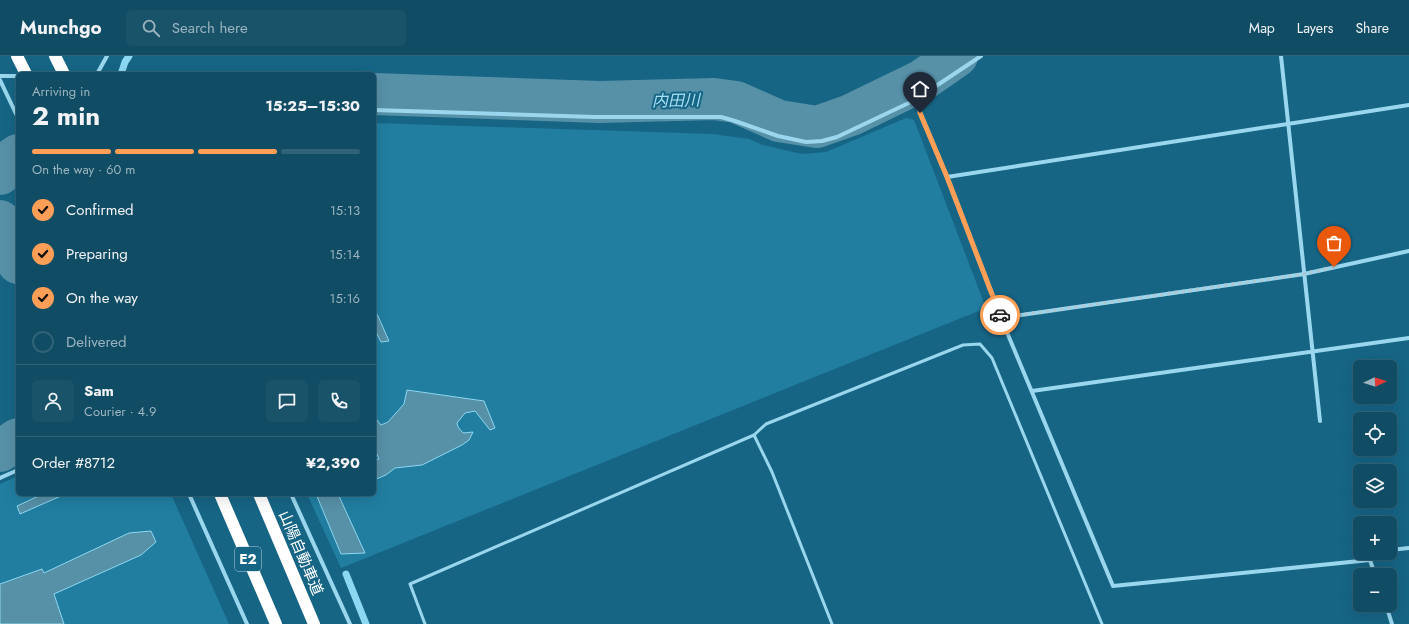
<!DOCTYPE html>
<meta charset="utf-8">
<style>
body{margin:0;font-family:Jost,"Noto Sans JP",sans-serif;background:#19536a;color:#f1f3f6;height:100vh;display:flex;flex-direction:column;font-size:15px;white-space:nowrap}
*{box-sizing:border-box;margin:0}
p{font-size:13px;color:#9cb4bf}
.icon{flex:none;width:22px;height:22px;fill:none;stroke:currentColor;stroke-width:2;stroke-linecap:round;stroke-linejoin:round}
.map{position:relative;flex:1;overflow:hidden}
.side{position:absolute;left:16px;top:16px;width:360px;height:424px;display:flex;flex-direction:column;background:#104c64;border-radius:6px;box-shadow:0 4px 16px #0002,0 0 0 1px #306378}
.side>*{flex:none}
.needle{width:26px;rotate:86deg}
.controls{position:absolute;left:1353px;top:304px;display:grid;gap:8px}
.controls a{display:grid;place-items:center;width:44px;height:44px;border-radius:6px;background:#104c64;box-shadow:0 4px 16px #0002,0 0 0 1px #306378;font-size:20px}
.pin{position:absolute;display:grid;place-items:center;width:34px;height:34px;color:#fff;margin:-41px -17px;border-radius:50% 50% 50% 0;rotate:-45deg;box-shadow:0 0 4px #0007}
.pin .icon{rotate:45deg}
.courier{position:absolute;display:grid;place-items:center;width:40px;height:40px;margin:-20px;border:3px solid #ff9f57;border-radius:50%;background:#fff;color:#222;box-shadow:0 1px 5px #0007}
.summary em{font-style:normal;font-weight:700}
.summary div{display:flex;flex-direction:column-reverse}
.summary{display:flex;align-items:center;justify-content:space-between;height:68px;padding:0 16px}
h1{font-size:26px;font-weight:700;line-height:30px}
.bar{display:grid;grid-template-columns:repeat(4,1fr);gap:6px 4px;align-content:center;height:48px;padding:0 16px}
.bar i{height:5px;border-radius:3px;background:#306378}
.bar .active{background:#ff9f57}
.bar p{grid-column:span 4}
.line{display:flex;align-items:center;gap:10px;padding:0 16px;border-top:1px solid #306378}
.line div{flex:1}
.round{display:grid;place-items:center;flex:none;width:42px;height:42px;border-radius:6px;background:#19536a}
ol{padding:0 16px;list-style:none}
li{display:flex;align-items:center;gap:12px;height:44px}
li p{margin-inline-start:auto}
li .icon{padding:4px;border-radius:50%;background:#ff9f57;color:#111;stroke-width:4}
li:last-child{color:#9cb4bf}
li i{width:22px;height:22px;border:2px solid #306378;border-radius:50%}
header{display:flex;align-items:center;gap:24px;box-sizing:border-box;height:56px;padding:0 20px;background:#104c64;border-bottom:1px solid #306378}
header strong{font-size:19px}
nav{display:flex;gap:22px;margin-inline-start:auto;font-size:14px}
.search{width:280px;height:36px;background:#19536a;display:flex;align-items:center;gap:10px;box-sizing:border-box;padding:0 14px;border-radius:6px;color:#9cb4bf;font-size:15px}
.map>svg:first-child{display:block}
.green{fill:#217ea1}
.water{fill:#5791a8;stroke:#8cd7f1}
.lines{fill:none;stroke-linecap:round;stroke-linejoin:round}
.stream{stroke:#8cd7f1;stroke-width:7}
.river{stroke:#5791a8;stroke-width:42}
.service{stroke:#9ad7ee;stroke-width:3}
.minor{stroke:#9ad7ee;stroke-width:4}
.motorway{stroke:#fff;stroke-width:12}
.done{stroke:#adc9d4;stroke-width:4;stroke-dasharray:0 7.2}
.route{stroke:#ff9f57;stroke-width:5}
.labels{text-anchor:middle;stroke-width:4;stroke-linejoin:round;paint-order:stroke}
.shield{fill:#166585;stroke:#b9d1da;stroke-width:1}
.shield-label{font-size:14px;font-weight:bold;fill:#fff}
.street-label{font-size:15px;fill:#fff;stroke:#166585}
.water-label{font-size:16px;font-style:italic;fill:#a6e0f5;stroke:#166585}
</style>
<header>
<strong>Munchgo</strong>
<div class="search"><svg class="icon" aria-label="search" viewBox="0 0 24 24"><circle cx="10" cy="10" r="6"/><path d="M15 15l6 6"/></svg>Search here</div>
<nav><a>Map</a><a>Layers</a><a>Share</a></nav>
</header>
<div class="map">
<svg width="1409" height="568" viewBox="0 0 1409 568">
<rect width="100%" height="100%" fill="#166585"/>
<path class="green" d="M906 62 914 64 986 252 341 512 307 438H374V67L712 78 749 83 763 89 802 98 826 96Z
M18 420V438H171L229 568H0V428Z"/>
<path class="water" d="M374 254 378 260 389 285 381 286 374 272Z
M407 334 484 345 495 372 490 374 475 355 465 357 457 367 458 371 463 377 473 376 469 384 462 389 422 409 395 412 386 419 374 424V404L379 403 376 396H374V370L377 364 381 369 388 366 404 348Z
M43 438H80L61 440 20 458 17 450Z
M316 438H338L365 497 341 498Z
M151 475 156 486 141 499 54 538 64 568H0V528L42 513 44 517 129 477Z"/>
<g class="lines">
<path class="stream" d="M121 18 125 6 129 0
M346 518 366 568"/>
<path class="river" d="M374 38 600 46 714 43 736 46 779 65 817 71 851 59 921 25 957 0
M0 118 8 106 18 99
M0 165 18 207
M0 395 18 383"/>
<path class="service" d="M754 379 772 416 832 568
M425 568 410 528 754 379 766 368 963 289 980 288 992 302 1102 568"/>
<path class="minor" d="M1281 0 1320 365
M97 18 107 0
M0 20H18
M0 24 18 62
M915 44 947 121 1001 262 1113 530 1370 504 1375 519
M374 54 595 61H721L735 65 778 80 806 86 822 85 837 81 915 44 981 0
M947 121 1409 49
M1001 262 1304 218 1409 195
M1032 335 1409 282
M0 422 18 414
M189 438 247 568
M291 438 350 568
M1390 494 1409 492
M1370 504 1383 497
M1386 549 1392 568"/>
<path class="motorway" d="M17 0 26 18
M55 0 64 18
M220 438 276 568
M259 438 314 568"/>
</g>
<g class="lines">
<path class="done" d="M1000 259 1001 262 1304 218 1334 211"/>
<path class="route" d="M920 57 947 121 1000 259"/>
</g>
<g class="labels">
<rect class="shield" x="235" y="491" width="26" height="24" rx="3"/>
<g class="shield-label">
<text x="248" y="508">E2</text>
</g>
<g class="street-label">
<text transform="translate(301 497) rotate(67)" y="5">山陽自動車道</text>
</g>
<g class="water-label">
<text transform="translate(676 44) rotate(-1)" y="6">内田川</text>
</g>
</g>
</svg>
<div class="controls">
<a><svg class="needle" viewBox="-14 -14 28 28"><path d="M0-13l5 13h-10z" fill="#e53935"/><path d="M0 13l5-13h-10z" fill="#9cb4bf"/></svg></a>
<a><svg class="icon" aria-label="locate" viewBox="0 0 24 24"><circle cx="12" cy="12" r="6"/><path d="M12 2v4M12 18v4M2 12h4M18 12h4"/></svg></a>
<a><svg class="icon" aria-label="layers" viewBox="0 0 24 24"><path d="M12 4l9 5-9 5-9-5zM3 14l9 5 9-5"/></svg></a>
<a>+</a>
<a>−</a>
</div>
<div class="pin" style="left:1334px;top:211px;background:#ea580c"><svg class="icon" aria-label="bag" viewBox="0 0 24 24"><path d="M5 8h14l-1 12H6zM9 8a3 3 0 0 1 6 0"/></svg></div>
<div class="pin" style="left:920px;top:57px;background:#1f2937"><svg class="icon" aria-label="home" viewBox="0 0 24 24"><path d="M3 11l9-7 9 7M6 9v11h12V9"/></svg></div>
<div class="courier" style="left:1000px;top:259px"><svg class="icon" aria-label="car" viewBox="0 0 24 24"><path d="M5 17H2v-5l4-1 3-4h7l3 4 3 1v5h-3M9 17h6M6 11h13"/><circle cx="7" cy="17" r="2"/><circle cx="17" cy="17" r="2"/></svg></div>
<section class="side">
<div class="summary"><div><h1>2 min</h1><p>Arriving in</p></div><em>15:25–15:30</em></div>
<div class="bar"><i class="active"></i><i class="active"></i><i class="active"></i><i></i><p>On the way · 60 m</p></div>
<ol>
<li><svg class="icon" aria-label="check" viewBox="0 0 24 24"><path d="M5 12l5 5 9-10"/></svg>Confirmed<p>15:13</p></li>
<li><svg class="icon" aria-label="check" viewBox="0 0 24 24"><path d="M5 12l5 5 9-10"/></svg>Preparing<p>15:14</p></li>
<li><svg class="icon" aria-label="check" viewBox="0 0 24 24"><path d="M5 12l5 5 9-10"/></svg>On the way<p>15:16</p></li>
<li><i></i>Delivered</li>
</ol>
<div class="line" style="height:72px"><a class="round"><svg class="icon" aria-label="person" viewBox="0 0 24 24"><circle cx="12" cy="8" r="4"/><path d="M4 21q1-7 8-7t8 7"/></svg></a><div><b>Sam</b><p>Courier · 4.9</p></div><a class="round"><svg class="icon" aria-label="chat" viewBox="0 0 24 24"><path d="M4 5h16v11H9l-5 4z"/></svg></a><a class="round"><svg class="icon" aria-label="phone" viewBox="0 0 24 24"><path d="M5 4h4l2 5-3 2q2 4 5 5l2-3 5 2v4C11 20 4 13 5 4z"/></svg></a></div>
<div class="line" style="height:52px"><div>Order #8712</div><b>¥2,390</b></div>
</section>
</div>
